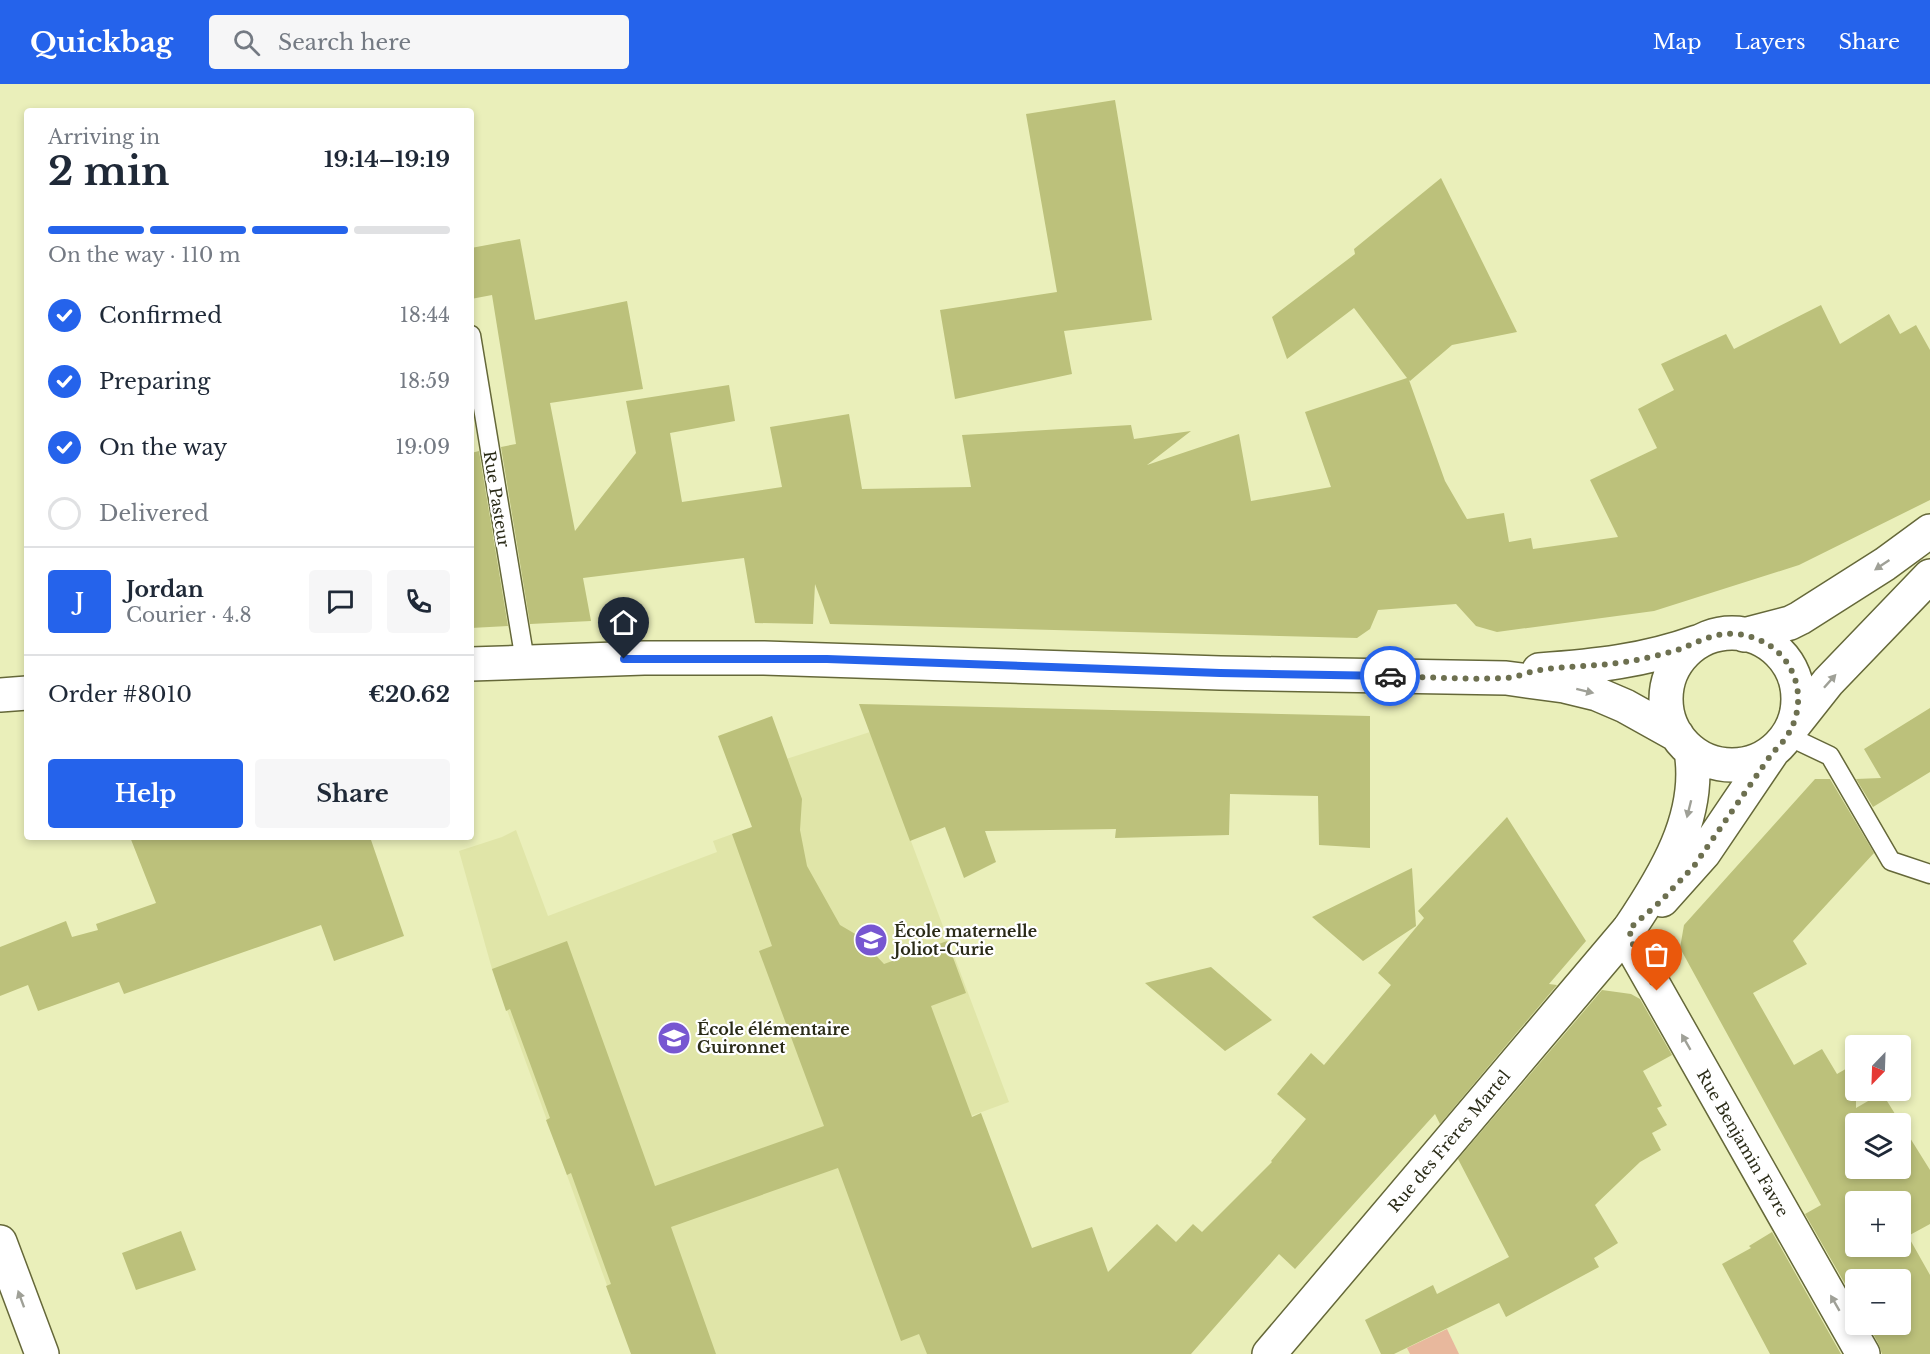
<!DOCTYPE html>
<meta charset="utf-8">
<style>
body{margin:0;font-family:"Libre Baskerville",serif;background:#f6f6f7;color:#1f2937;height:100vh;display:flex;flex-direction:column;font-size:22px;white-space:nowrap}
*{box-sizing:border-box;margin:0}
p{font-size:20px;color:#747a83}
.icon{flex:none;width:33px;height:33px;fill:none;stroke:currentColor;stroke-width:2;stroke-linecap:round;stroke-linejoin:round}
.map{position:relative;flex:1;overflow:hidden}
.side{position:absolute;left:24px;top:24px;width:450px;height:732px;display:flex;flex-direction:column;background:#fff;border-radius:6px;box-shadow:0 3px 9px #0003}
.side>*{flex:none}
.needle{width:39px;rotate:203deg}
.buttons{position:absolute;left:1845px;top:951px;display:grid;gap:12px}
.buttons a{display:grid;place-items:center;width:66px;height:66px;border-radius:6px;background:#fff;box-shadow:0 3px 9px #0003;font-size:30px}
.pin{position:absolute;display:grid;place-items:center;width:51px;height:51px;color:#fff;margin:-62px -26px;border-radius:50% 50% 50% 0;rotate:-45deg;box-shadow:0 0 6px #0007}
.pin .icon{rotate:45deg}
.courier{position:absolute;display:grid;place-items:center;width:60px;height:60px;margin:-30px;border:4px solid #2563eb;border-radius:50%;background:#fff;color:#222;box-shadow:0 2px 8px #0007}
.overview em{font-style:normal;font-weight:800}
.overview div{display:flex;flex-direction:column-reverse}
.overview{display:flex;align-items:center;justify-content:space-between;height:102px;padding:0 24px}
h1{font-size:39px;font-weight:800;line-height:45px}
.bar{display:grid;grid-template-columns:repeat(4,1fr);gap:9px 6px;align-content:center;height:72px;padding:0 24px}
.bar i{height:8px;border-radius:4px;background:#e0e1e3}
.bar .active{background:#2563eb}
.bar p{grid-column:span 4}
.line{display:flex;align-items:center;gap:15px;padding:0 24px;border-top:2px solid #e0e1e3}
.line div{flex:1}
.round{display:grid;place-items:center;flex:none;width:63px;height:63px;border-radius:6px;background:#f6f6f7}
ol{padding:0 24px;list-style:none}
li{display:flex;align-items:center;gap:18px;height:66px}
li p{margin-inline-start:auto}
li .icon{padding:6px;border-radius:50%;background:#2563eb;color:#fff;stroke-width:4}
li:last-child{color:#747a83}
li i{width:33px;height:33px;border:3px solid #e0e1e3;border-radius:50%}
.cta{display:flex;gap:12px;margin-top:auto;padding:12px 24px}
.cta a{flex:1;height:69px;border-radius:6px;background:#2563eb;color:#fff;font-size:24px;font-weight:800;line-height:69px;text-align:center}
.cta a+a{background:#f6f6f7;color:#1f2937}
header{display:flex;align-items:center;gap:36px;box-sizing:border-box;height:84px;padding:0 30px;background:#2563eb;color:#fff}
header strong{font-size:28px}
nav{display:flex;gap:33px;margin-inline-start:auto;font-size:21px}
.search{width:420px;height:54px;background:#f6f6f7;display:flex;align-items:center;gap:15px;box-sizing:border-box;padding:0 21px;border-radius:6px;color:#747a83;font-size:22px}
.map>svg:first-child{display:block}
.built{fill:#e0e5a8}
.green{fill:#e8b89d}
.building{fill:#bcc17b;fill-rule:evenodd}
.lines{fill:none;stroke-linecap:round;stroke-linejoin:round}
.service-casing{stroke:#656839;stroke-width:21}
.minor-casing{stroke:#656839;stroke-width:36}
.tertiary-casing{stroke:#656839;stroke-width:36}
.service{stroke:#fff;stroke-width:18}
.minor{stroke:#fff;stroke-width:33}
.tertiary{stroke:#fff;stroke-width:33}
.oneway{fill:#9fa097}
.done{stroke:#6d7050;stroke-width:6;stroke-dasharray:0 10.8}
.route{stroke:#2563eb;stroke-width:8}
.labels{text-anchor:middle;stroke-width:4.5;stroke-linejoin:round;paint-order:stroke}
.street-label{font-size:16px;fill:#2a2b17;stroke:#fff}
.poi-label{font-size:16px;font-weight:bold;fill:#2a2b17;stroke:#fff;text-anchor:start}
</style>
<header>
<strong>Quickbag</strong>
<div class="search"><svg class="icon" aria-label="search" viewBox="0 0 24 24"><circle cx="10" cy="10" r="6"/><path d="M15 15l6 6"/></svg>Search here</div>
<nav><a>Map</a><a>Layers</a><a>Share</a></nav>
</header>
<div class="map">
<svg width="1930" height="1270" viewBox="0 0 1930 1270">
<rect width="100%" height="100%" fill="#eaefba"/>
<path class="built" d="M870 648 1009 1018 873 1068 949 1270H632L492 885 459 767 502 753 516 746 548 832 717 768 713 757 752 743V686Z"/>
<path class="green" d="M1447 1245 1459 1270H1410L1407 1264Z"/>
<path class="building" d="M1115 16 1152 236 1064 247 1072 290 955 315 940 226 1057 208 1026 30Z
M1441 94 1517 248 1452 261 1410 297 1409 296 1445 397 1467 435 1504 429 1509 458 1531 454 1533 465 1618 453 1590 396 1657 364 1638 325 1674 306 1661 280 1726 250 1734 265 1821 221 1840 260 1889 230 1900 250 1916 241 1930 266V416L1799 481 1654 527 1497 548 1476 542 1456 520 1378 526 1370 545 1357 554 830 540 815 500 813 540 755 539 744 474 583 494 591 537 530 540 501 363 516 360 492 211 471 215V164L520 155 535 236 627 217 643 305 550 319 575 447 636 369 626 317 729 301 735 337 670 349 682 418 782 403 770 343 849 330 862 405 971 403 962 351 1131 341 1134 355 1191 347 1147 381 1239 350 1251 417 1331 403 1305 328 1407 294 1354 224 1287 275 1272 233 1355 170 1354 165Z
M479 367 508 542 471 544V369Z
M859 620 1370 632V764L1319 761 1318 712 1230 710 1229 751 1115 754 1116 745 985 747 996 778 964 794 945 743 910 757Z
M1930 624V688L1873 723 1856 695 1881 694 1864 665Z
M772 632 802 715 800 746 807 782 840 841 857 851 884 880 947 857 966 909 931 922 972 1033 981 1029 1032 1164 1092 1143 1108 1188 1157 1140 1176 1158 1193 1140 1202 1148 1272 1078 1271 1077 1306 1035 1277 1010 1311 969 1324 981 1391 901 1378 889 1424 834 1418 827 1507 733 1586 857 1549 900 1557 901 1440 1040 1435 1030 1295 1185 1279 1170 1191 1270H927L919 1250 901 1257 838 1084 671 1143 716 1270H631L606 1202 611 1200 571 1089 567 1091 546 1036 550 1034 510 925 506 927 492 885 567 857 655 1102 824 1042 759 867 772 862 732 750 752 743 718 652Z
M1815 695H1830L1874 769 1793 857 1807 880 1753 909 1794 981 1822 965 1837 990 1856 979V1024L1882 1009 1930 1086V1140L1908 1152 1930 1191V1270H1882L1879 1261 1868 1240H1900V1196H1856V1219L1805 1130 1821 1121 1680 864 1684 841ZM1856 1040H1900V1084H1856ZM1856 1118H1900V1162H1856Z
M130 753H370L404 852 334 877 321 841 124 910 119 898 38 927 28 901 0 912V863L66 837 72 853 98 846 96 840 156 819Z
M1412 784 1416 842 1363 877 1312 833Z
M1211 883 1272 936 1225 967 1145 899Z
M1602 906 1631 910 1640 915 1672 971 1643 987 1662 1022 1657 1024 1667 1041 1652 1049 1661 1066 1640 1078 1595 1121 1618 1159 1594 1174 1599 1183 1506 1233 1499 1219 1394 1270H1381L1365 1236 1433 1201 1437 1210 1509 1173 1458 1075Z
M181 1147 196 1186 136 1206 122 1169Z
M1772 1148 1841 1270H1770L1722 1180 1751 1164 1749 1162Z"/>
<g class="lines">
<g class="service-casing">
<path id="service" d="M471 251 525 577
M1788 652 1830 672 1891 777 1930 790"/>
</g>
<g class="minor-casing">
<path id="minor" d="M1629 845 1635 868 1863 1270
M0 1158 42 1270"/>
</g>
<g class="tertiary-casing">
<path id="tertiary" d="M1666 615a66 66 0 1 1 132 0a66 66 0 1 1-132 0Z
M1744 551 1790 539 1800 534 1885 480 1930 447
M471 580 644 574H764L1220 589 1506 594 1564 602 1597 610 1625 622 1677 651
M1539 586C1595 582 1644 577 1697 558
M0 611 27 609
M1794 641 1828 598 1930 492
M1662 816 1704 769 1773 667
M1269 1270 1629 845C1664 793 1702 732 1691 667"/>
</g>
<use href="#service" class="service"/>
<use href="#minor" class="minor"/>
<use href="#tertiary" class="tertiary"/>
</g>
<defs><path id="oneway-solid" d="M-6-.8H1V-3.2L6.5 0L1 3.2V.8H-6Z" transform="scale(1.5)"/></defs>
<g class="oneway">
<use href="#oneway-solid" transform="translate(1882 481) rotate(146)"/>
<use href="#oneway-solid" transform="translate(1830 597) rotate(-48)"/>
<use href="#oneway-solid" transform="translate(1585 607) rotate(14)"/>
<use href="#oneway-solid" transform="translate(1689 725) rotate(104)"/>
<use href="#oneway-solid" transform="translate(1686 958) rotate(-120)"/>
<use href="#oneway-solid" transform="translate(21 1215) rotate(-110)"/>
<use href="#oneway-solid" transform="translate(1835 1219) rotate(-120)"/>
</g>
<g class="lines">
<path class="done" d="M1390 592C1428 593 1466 596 1504 594 1515 594 1525 589 1535 587 1567 581 1599 583 1631 577 1647 574 1664 570 1680 565 1698 558 1716 548 1736 550 1799 556 1819 628 1773 668L1694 782 1660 818 1629 845 1635 868 1657 907"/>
<path class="route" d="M624 575H827L1220 589 1390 592"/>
</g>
<defs>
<g id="school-disc" transform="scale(1.725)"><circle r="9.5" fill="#7757d1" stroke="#fff"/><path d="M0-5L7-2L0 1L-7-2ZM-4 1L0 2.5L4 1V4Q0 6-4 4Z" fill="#fff"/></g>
</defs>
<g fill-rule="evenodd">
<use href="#school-disc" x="871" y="856"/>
<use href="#school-disc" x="674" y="954"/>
</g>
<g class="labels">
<g class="street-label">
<text transform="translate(497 415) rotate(81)" y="6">Rue Pasteur</text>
<text transform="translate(1449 1057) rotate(-50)" y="6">Rue des Frères Martel</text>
<text transform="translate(1743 1059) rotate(60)" y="6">Rue Benjamin Favre</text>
</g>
<g class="poi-label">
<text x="894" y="853">École maternelle<tspan x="894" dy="18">Joliot-Curie</tspan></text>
<text x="697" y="951">École élémentaire<tspan x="697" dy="18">Guironnet</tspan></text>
</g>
</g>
</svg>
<div class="buttons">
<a><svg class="needle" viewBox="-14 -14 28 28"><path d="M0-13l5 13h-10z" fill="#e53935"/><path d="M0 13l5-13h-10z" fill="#747a83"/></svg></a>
<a><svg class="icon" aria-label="layers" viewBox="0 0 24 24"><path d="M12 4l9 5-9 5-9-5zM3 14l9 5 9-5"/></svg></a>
<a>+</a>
<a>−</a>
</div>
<div class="pin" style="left:1657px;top:907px;background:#ea580c"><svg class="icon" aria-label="bag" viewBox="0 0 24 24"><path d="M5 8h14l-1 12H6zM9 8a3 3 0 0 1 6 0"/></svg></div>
<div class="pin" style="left:624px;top:575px;background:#1f2937"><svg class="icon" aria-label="home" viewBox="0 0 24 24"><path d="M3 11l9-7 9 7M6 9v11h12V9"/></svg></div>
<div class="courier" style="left:1390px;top:592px"><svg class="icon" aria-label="car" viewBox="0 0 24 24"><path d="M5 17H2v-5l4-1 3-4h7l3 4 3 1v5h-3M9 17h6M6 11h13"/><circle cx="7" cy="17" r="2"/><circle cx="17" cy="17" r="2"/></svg></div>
<section class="side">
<div class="overview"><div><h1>2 min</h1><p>Arriving in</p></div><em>19:14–19:19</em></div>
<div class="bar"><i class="active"></i><i class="active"></i><i class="active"></i><i></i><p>On the way · 110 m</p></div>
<ol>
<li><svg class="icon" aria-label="check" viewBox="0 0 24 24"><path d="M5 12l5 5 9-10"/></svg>Confirmed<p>18:44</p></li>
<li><svg class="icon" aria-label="check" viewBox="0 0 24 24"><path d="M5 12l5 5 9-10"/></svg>Preparing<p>18:59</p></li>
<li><svg class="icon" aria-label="check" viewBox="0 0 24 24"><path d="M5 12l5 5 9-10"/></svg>On the way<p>19:09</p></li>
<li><i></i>Delivered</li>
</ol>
<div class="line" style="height:108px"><b class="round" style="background:#2563eb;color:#fff">J</b><div><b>Jordan</b><p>Courier · 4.8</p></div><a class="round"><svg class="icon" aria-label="chat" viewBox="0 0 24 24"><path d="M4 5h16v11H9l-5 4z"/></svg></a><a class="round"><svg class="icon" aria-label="phone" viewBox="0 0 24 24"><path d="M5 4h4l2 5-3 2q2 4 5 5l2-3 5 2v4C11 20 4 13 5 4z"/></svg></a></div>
<div class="line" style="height:78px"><div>Order #8010</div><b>€20.62</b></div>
<div class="cta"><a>Help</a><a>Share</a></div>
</section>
</div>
